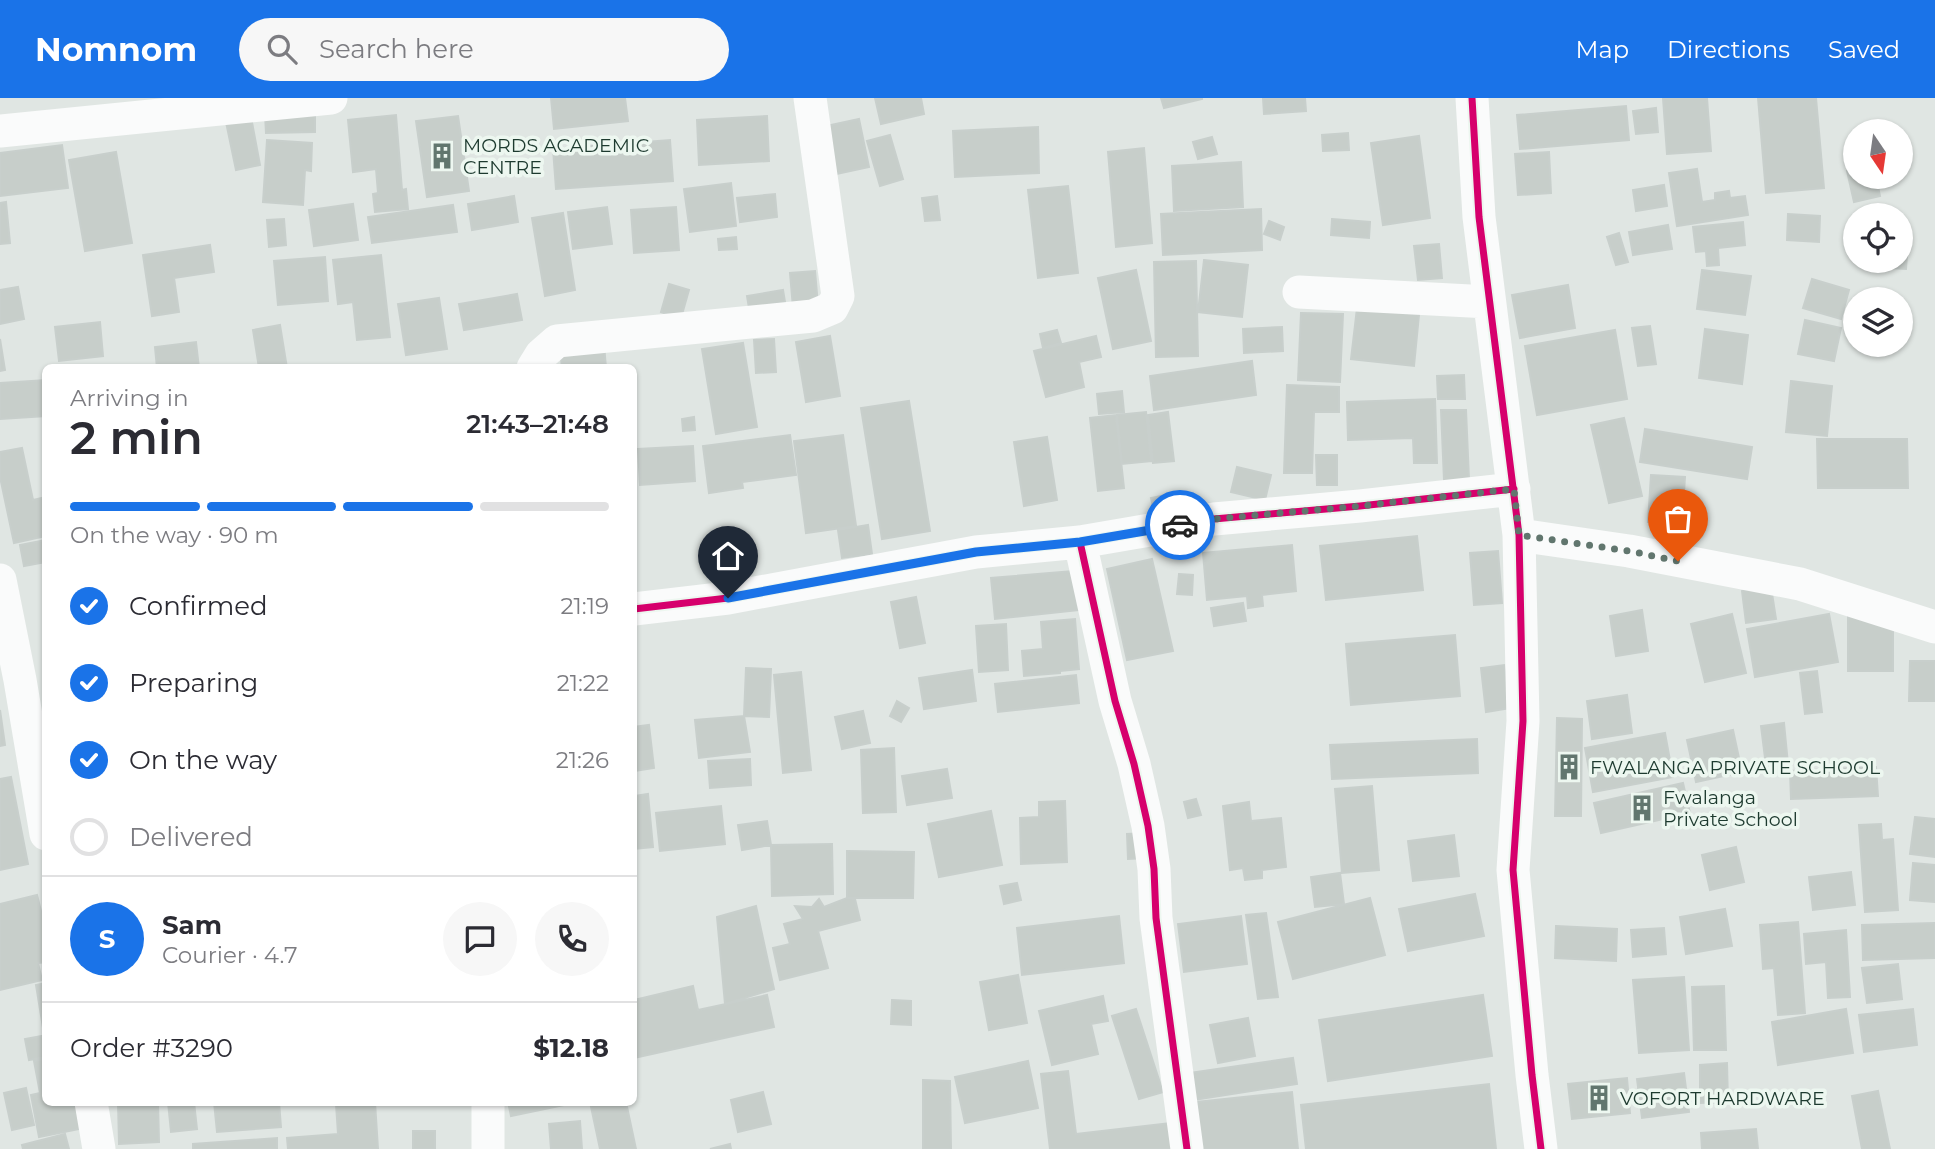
<!DOCTYPE html>
<meta charset="utf-8">
<style>
body{margin:0;font-family:Montserrat,sans-serif;background:#f7f7f7;color:#2b2b33;height:100vh;display:flex;flex-direction:column;font-size:26px;white-space:nowrap}
*{box-sizing:border-box;margin:0}
p{font-size:23px;color:#7c7c81}
.icon{flex:none;width:38px;height:38px;fill:none;stroke:currentColor;stroke-width:2;stroke-linecap:round;stroke-linejoin:round}
.map{position:relative;flex:1;overflow:hidden}
.drawer{position:absolute;left:42px;top:266px;width:595px;height:742px;display:flex;flex-direction:column;background:#fff;border-radius:10px;box-shadow:0 2px 5px #0004}
.drawer>*{flex:none}
.needle{width:46px;rotate:167deg}
.tools{position:absolute;left:1843px;top:21px;display:grid;gap:14px}
.tools a{display:grid;place-items:center;width:70px;height:70px;border-radius:50%;background:#fff;box-shadow:0 2px 5px #0004;font-size:35px}
.pin{position:absolute;display:grid;place-items:center;width:60px;height:60px;color:#fff;margin:-72px -30px;border-radius:50% 50% 50% 0;rotate:-45deg;box-shadow:0 0 7px #0007}
.pin .icon{rotate:45deg}
.courier{position:absolute;display:grid;place-items:center;width:70px;height:70px;margin:-35px;border:5px solid #1a73e8;border-radius:50%;background:#fff;color:#222;box-shadow:0 2px 9px #0007}
.summary em{font-style:normal;font-weight:600}
.summary div{display:flex;flex-direction:column-reverse}
.summary{display:flex;align-items:center;justify-content:space-between;height:119px;padding:0 28px}
h1{font-size:46px;font-weight:600;line-height:52px}
.bar{display:grid;grid-template-columns:repeat(4,1fr);gap:10px 7px;align-content:center;height:84px;padding:0 28px}
.bar i{height:9px;border-radius:5px;background:#e1e1e2}
.bar .selected{background:#1a73e8}
.bar p{grid-column:span 4}
.line{display:flex;align-items:center;gap:18px;padding:0 28px;border-top:2px solid #e1e1e2}
.line div{flex:1}
.round{display:grid;place-items:center;flex:none;width:74px;height:74px;border-radius:37px;background:#f7f7f7}
ol{padding:0 28px;list-style:none}
li{display:flex;align-items:center;gap:21px;height:77px}
li p{margin-inline-start:auto}
li .icon{padding:7px;border-radius:50%;background:#1a73e8;color:#fff;stroke-width:4}
li:last-child{color:#7c7c81}
li i{width:38px;height:38px;border:4px solid #e1e1e2;border-radius:50%}
header{display:flex;align-items:center;gap:42px;box-sizing:border-box;height:98px;padding:0 35px;background:#1a73e8;color:#fff}
header strong{font-size:33px}
nav{display:flex;gap:38px;margin-inline-start:auto;font-size:24px}
.search{width:490px;height:63px;background:#f7f7f7;display:flex;align-items:center;gap:18px;box-sizing:border-box;padding:0 24px;border-radius:38px;color:#7c7c81;font-size:26px}
.map>svg:first-child{display:block}
.building{fill:#c7ceca;stroke:#c8cfcc;stroke-width:2}
.lines{fill:none;stroke-linecap:round;stroke-linejoin:round}
.minor{stroke:#fafbfb;stroke-width:33}
.cycleway-casing{stroke:#edf7f0;stroke-width:11}
.cycleway{stroke:#d6006c;stroke-width:7}
.done{stroke:#61766e;stroke-width:7;stroke-dasharray:0 12.6}
.route{stroke:#1a73e8;stroke-width:9}
.labels{text-anchor:middle;stroke-width:7;stroke-linejoin:round;paint-order:stroke}
.poi-label{font-size:19px;fill:#1d3a2f;stroke:#edf7f0;text-anchor:start}
</style>
<header>
<strong>Nomnom</strong>
<div class="search"><svg class="icon" aria-label="search" viewBox="0 0 24 24"><circle cx="10" cy="10" r="6"/><path d="M15 15l6 6"/></svg>Search here</div>
<nav><a>Map</a><a>Directions</a><a>Saved</a></nav>
</header>
<div class="map">
<svg width="1935" height="1051" viewBox="0 0 1935 1051">
<rect width="100%" height="100%" fill="#e0e6e3"/>
<path class="building" d="M551 0H625L628 23 554 31Z
M875 0H921L924 16 881 26Z
M1161 0H1202V1L1164 10Z
M1263 0H1305L1306 13 1264 16Z
M1663 0H1707L1711 53 1667 56Z
M1758 0H1816L1824 90 1766 95Z
M1626 8 1629 42 1520 51 1517 17Z
M1656 10 1658 34 1636 36 1633 13Z
M315 15V34L266 35 265 16Z
M396 17 402 92 406 91 408 111 375 114 373 96 378 95 376 71 353 74 348 22Z
M458 18 469 93 427 99 416 23Z
M767 18 769 63 699 67 697 22Z
M251 19 260 67 236 72 226 24Z
M859 21 869 69 827 78 817 30Z
M1038 29 1039 75 955 79 953 33Z
M1348 35 1349 52 1323 53 1322 37Z
M890 37 903 81 880 88 867 43Z
M1419 38 1430 120 1383 127 1371 45Z
M1212 39 1217 56 1198 61 1193 44Z
M267 42 312 45 311 73 305 72 303 107 263 104Z
M670 42 673 83 556 91 553 51Z
M62 47 68 90 0 98V55Z
M1144 50 1152 145 1116 149 1108 54Z
M116 54 132 145 85 153 69 62Z
M1549 54 1551 95 1518 97 1515 56Z
M1241 64 1243 109 1174 113 1172 68Z
M1697 71 1702 104 1715 102V95L1729 93 1730 100 1745 98 1748 117 1677 128 1669 75Z
M1855 71V79H1876L1880 98 1854 104 1847 73Z
M731 85 736 128 690 134 684 91Z
M1664 87 1667 108 1636 113 1633 92Z
M1068 88 1078 175 1038 180 1028 92Z
M775 96 777 119 740 124 737 100Z
M514 98 518 124 472 132 468 106Z
M937 98 940 122 925 123 922 100Z
M6 104 10 145 0 146V105Z
M353 106 358 142 314 148 309 112Z
M453 107 457 134 372 145 368 119Z
M607 109 612 146 573 151 568 114Z
M676 109 679 152 634 155 631 112Z
M1261 111 1262 152 1163 157 1161 116Z
M563 115 575 192 545 198 532 120Z
M1788 116 1820 118 1819 144 1787 142Z
M284 121 286 147 269 149 267 122Z
M1332 121 1370 124 1369 140 1331 137Z
M1269 123 1284 129 1280 142 1264 136Z
M1743 124 1745 147 1718 150 1719 167 1707 168 1706 153 1696 154 1693 129Z
M1668 127 1672 151 1633 157 1629 134Z
M1900 129 1909 130 1906 171 1869 169 1870 163H1900Z
M1619 135 1628 164 1616 167 1607 139Z
M736 139 737 151 719 152 718 141Z
M1439 146 1442 180 1418 182 1414 148Z
M210 147 214 174 174 180 179 214 152 218 143 157Z
M381 157 390 239 357 242 353 204 338 206 333 162Z
M325 159 328 203 278 207 274 163Z
M1204 162 1248 167 1242 219 1198 214Z
M1196 163 1198 258 1156 259 1154 164Z
M1136 172 1151 243 1113 251 1098 180Z
M1702 172 1751 178 1745 217 1697 211Z
M815 173 818 207 793 210 790 175Z
M1812 181 1849 192 1841 221 1803 210Z
M669 186 689 192 681 220 661 214Z
M1568 187 1575 230 1520 240 1512 197Z
M18 189 24 221 0 226V192Z
M783 192 785 204 749 210 747 198Z
M517 196 522 222 464 232 459 206Z
M439 200 447 251 406 257 398 206Z
M1357 210 1419 217 1414 268 1351 261Z
M1301 215 1343 216 1340 284 1298 282Z
M1805 222 1841 230 1834 263 1798 256Z
M100 224 103 258 59 263 55 229Z
M280 227 287 270H259L253 232Z
M1650 228 1656 266 1638 268 1632 230Z
M1282 229 1283 253 1244 255 1243 231Z
M1705 231 1748 237 1742 286 1699 280Z
M1057 232 1061 245 1043 250 1040 236Z
M1615 232 1627 301 1537 317 1525 248Z
M830 238 840 298 806 304 796 244Z
M1096 238 1101 259 1079 264 1084 289 1046 299 1034 253Z
M0 241 5 272 0 273Z
M774 241 776 274 756 275 754 242Z
M196 244 199 270H157L155 249Z
M743 245 757 329 716 336 702 251Z
M604 246 606 270H562L560 250Z
M1252 263 1256 297 1154 312 1150 278Z
M1464 277 1465 301H1438L1437 278Z
M46 282V318L0 321V285Z
M1791 283 1832 288 1827 338 1786 334Z
M1287 287 1339 289V314H1314L1312 375H1284Z
M1122 293 1124 314 1099 316 1097 296Z
M1435 301 1437 365H1414L1413 340 1348 342 1347 304Z
M909 303 930 433 882 441 861 310Z
M1441 312H1466L1469 381 1444 382Z
M1146 314 1151 363 1122 366 1117 317Z
M1168 314 1174 363 1153 365 1148 317Z
M1116 317 1124 390 1098 393 1090 320Z
M694 319 695 332 683 333 682 321Z
M1624 320 1642 398 1609 405 1591 327Z
M1645 331 1752 349 1747 381 1640 364Z
M790 337 796 377 742 384 743 390 709 395 703 348Z
M843 337 856 428 806 435 794 343Z
M1047 339 1057 402 1024 408 1014 344Z
M1817 341H1907L1908 390H1818Z
M693 348 695 383 640 387 638 351Z
M22 350 33 402 46 399V438L14 445 0 379V354Z
M1316 357H1337V387H1317Z
M1237 369 1271 377 1265 402 1231 394Z
M1651 377 1685 379 1682 426 1648 424Z
M1171 396 1176 418 1156 423 1151 400Z
M868 427 872 456 842 460 838 432Z
M1417 438 1423 492 1326 502 1320 448Z
M46 442V464L24 468 20 447Z
M1292 447 1296 493 1262 497 1263 508 1248 510 1247 498 1207 502 1203 455Z
M1498 453 1502 505 1474 507 1470 455Z
M1152 461 1173 553 1127 562 1107 471Z
M1073 473 1078 512 995 521 991 480Z
M1179 476 1193 477 1192 497 1177 496Z
M1771 489 1776 521 1746 525 1742 493Z
M916 499 925 545 900 550 891 504Z
M1243 505 1246 523 1214 528 1211 510Z
M1642 512 1648 553 1616 558 1610 518Z
M1732 516 1746 575 1705 584 1691 526Z
M1829 516 1838 564 1755 579 1747 531Z
M1848 519H1893V573H1848Z
M1075 521 1079 571 1060 573V575L1024 578 1022 553 1043 551 1041 524Z
M1006 526 1008 572 979 574 976 528Z
M1455 537 1460 598 1351 607 1346 546Z
M1910 563H1935V603H1909Z
M1504 567 1511 610 1486 614 1481 570Z
M746 570 771 571 769 619 744 618Z
M972 572 976 603 924 611 919 580Z
M1817 573 1822 614 1805 616 1800 575Z
M801 574 811 672 783 675 774 577Z
M1076 577 1079 605 998 614 995 586Z
M1627 597 1632 635 1592 641 1587 603Z
M897 603 909 610 901 624 890 618Z
M0 612 5 647 0 648Z
M863 613 870 645 842 651 835 619Z
M744 618 750 654 699 660 695 622Z
M1557 620 1582 621 1581 718H1555Z
M1784 625 1788 666 1766 668 1761 628Z
M649 627 654 670 634 673V629Z
M1733 632 1742 674 1696 684 1687 642Z
M1665 635 1673 679 1593 694 1585 650Z
M1477 641 1478 675 1332 681 1330 647Z
M894 650 896 714 863 715 861 652Z
M750 661 751 687 710 690 708 663Z
M1876 669 1878 698 1791 701 1790 673Z
M947 671 952 700 907 707 902 678Z
M11 679 28 766 0 772V681Z
M1683 685 1690 715 1601 735 1594 705Z
M1372 688 1379 772 1342 775 1335 691Z
M648 696 653 749 634 751V698Z
M1196 701 1201 717 1188 720 1184 704Z
M1065 703 1067 764 1021 766 1020 720 1039 719V704Z
M1249 704 1251 723 1281 720 1286 769 1262 772V780L1245 782 1243 770 1230 772 1223 708Z
M721 708 725 746 660 753 656 715Z
M991 713 1002 767 939 779 928 726Z
M1915 719 1935 721V759L1910 756Z
M767 723 771 747 742 752 738 727Z
M1881 726 1882 742 1893 741 1898 812 1865 814 1859 727Z
M1145 735 1146 760 1128 761 1127 736Z
M1454 737 1459 778 1413 783 1408 743Z
M832 746 833 796 772 798 771 747Z
M1736 749 1744 784 1710 792 1702 757Z
M847 753 914 754 913 800H847Z
M1913 765 1935 767V804L1910 802Z
M1851 774 1855 807 1813 812 1809 779Z
M1340 775 1344 806 1315 809 1311 779Z
M1017 785 1021 802 1004 806 1000 788Z
M1475 796 1484 838 1408 853 1399 811Z
M37 797 46 833V864L38 865 42 882 0 892V806Z
M847 800 855 801 860 822 818 833 828 870 780 882 773 850 790 846 784 826 803 821 795 808 812 809 819 801 824 809Z
M1370 800 1385 857 1293 881 1278 824Z
M756 808 774 891 725 906 717 819Z
M1725 811 1732 848 1686 856 1680 819Z
M1266 815 1278 899 1258 901 1246 817Z
M1119 818 1124 865 1022 877 1017 830Z
M1241 818 1247 866 1184 874 1178 826Z
M1798 824 1805 915 1778 917 1774 870 1763 871 1760 827Z
M1935 825V860L1863 862 1862 827Z
M1556 828 1617 831 1616 863 1555 860Z
M1664 830 1666 856 1633 859 1631 832Z
M1846 832 1850 899 1828 900 1826 864 1806 866 1804 836Z
M1898 866 1902 901 1867 905 1862 870Z
M1018 877 1027 925 989 932 980 884Z
M1684 879 1689 952 1639 955 1633 882Z
M46 885V936H44L36 887Z
M693 888 698 912 767 897 774 929 634 960V902Z
M1724 888 1726 952H1694L1692 889Z
M1483 897 1492 958 1328 983 1319 922Z
M1103 898 1108 923 1091 926 1098 956 1052 967 1039 913Z
M892 902 911 903V927L891 926Z
M1136 911 1163 994 1139 1001 1112 918Z
M1846 911 1853 955 1778 967 1772 924Z
M1913 911 1917 947 1864 954 1859 917Z
M1248 920 1255 958 1218 965 1210 927Z
M42 938 46 959 29 962 25 941Z
M1293 960 1297 986 1193 1002 1189 975Z
M46 961V1004H79L84 1030 39 1039 31 997 40 995 34 963Z
M1028 963 1038 1010 965 1025 955 979Z
M1727 965 1728 1004 1700 1005V967Z
M1068 973 1076 1036 1170 1025 1173 1051H1050L1041 976Z
M1684 975 1689 1014 1642 1020 1637 981Z
M1627 980 1630 1015 1572 1021 1568 986Z
M923 982 950 983 951 1051H923Z
M1489 986 1496 1051H1306L1301 1007Z
M26 990 34 1027 12 1032 4 995Z
M1878 993 1890 1051H1862L1852 998Z
M763 994 771 1026 738 1034 731 1002Z
M1292 994 1298 1051H1202L1197 1004Z
M118 1004H158L159 1044 119 1046Z
M168 1004H194L197 1031 171 1034Z
M214 1004H279L281 1029 217 1034Z
M375 1004 378 1051H288L287 1040 338 1036 336 1006Z
M508 1004H563L564 1007 511 1018Z
M590 1004H626L636 1051H600Z
M580 1023 582 1051H551L549 1026Z
M1756 1031 1758 1051H1702L1701 1035Z
M413 1033H435V1051H413Z
M65 1036 69 1051H23L22 1047Z
M277 1040V1051H193V1046Z
M730 1046 731 1051H710Z"/>
<g class="lines">
<path class="minor" d="M1472 0 1479 119 1519 437 1523 623 1513 772 1532 977 1541 1051
M0 33 331 0
M1299 194 1489 204
M533 270 541 257 557 243 813 218 832 210 838 198 810 0
M1519 437 1629 453 1800 486 1935 529
M1080 444 1115 603 1134 666 1148 728 1154 771 1156 820 1187 1051
M0 482 20 582 46 736
M634 511 728 500 976 454 1080 444 1214 421 1360 408 1514 391
M91 1004 99 1051
M488 1051V1004"/>
<g class="cycleway-casing">
<path id="cycleway" d="M1472 0 1479 119 1519 437 1523 623 1513 772 1532 977 1541 1051
M1080 444 1115 603 1134 666 1148 728 1154 771 1156 820 1187 1051
M634 511 728 500 976 454 1080 444 1214 421 1360 408 1514 391"/>
</g>
<use href="#cycleway" class="cycleway"/>
</g>
<g class="lines">
<path class="done" d="M1180 427 1214 421 1360 408 1514 391 1519 437 1629 453 1678 463"/>
<path class="route" d="M728 500 976 454 1080 444 1180 427"/>
</g>
<defs>
<g id="building-bare" transform="scale(2.1)"><path d="M-4-6H4V6H1V3H-1V6H-4ZM-2.5-4.3h1.7v1.8h-1.7ZM.8-4.3h1.7v1.8H.8ZM-2.5-1h1.7V.8h-1.7ZM.8-1h1.7V.8H.8Z" fill="#61766e" stroke="#edf7f0" stroke-width="2.5" paint-order="stroke"/></g>
</defs>
<g fill-rule="evenodd">
<use href="#building-bare" x="442" y="58"/>
<use href="#building-bare" x="1569" y="669"/>
<use href="#building-bare" x="1642" y="710"/>
<use href="#building-bare" x="1599" y="1000"/>
</g>
<g class="labels">
<g class="poi-label">
<text x="463" y="54">MORDS ACADEMIC<tspan x="463" dy="22">CENTRE</tspan></text>
<text x="1590" y="676">FWALANGA PRIVATE SCHOOL</text>
<text x="1663" y="706">Fwalanga<tspan x="1663" dy="22">Private School</tspan></text>
<text x="1620" y="1007">VOFORT HARDWARE</text>
</g>
</g>
</svg>
<div class="tools">
<a><svg class="needle" viewBox="-14 -14 28 28"><path d="M0-13l5 13h-10z" fill="#e53935"/><path d="M0 13l5-13h-10z" fill="#7c7c81"/></svg></a>
<a><svg class="icon" aria-label="locate" viewBox="0 0 24 24"><circle cx="12" cy="12" r="6"/><path d="M12 2v4M12 18v4M2 12h4M18 12h4"/></svg></a>
<a><svg class="icon" aria-label="layers" viewBox="0 0 24 24"><path d="M12 4l9 5-9 5-9-5zM3 14l9 5 9-5"/></svg></a>
</div>
<div class="pin" style="left:1678px;top:463px;background:#ea580c"><svg class="icon" aria-label="bag" viewBox="0 0 24 24"><path d="M5 8h14l-1 12H6zM9 8a3 3 0 0 1 6 0"/></svg></div>
<div class="pin" style="left:728px;top:500px;background:#1f2937"><svg class="icon" aria-label="home" viewBox="0 0 24 24"><path d="M3 11l9-7 9 7M6 9v11h12V9"/></svg></div>
<div class="courier" style="left:1180px;top:427px"><svg class="icon" aria-label="car" viewBox="0 0 24 24"><path d="M5 17H2v-5l4-1 3-4h7l3 4 3 1v5h-3M9 17h6M6 11h13"/><circle cx="7" cy="17" r="2"/><circle cx="17" cy="17" r="2"/></svg></div>
<section class="drawer">
<div class="summary"><div><h1>2 min</h1><p>Arriving in</p></div><em>21:43–21:48</em></div>
<div class="bar"><i class="selected"></i><i class="selected"></i><i class="selected"></i><i></i><p>On the way · 90 m</p></div>
<ol>
<li><svg class="icon" aria-label="check" viewBox="0 0 24 24"><path d="M5 12l5 5 9-10"/></svg>Confirmed<p>21:19</p></li>
<li><svg class="icon" aria-label="check" viewBox="0 0 24 24"><path d="M5 12l5 5 9-10"/></svg>Preparing<p>21:22</p></li>
<li><svg class="icon" aria-label="check" viewBox="0 0 24 24"><path d="M5 12l5 5 9-10"/></svg>On the way<p>21:26</p></li>
<li><i></i>Delivered</li>
</ol>
<div class="line" style="height:126px"><b class="round" style="background:#1a73e8;color:#fff">S</b><div><b>Sam</b><p>Courier · 4.7</p></div><a class="round"><svg class="icon" aria-label="chat" viewBox="0 0 24 24"><path d="M4 5h16v11H9l-5 4z"/></svg></a><a class="round"><svg class="icon" aria-label="phone" viewBox="0 0 24 24"><path d="M5 4h4l2 5-3 2q2 4 5 5l2-3 5 2v4C11 20 4 13 5 4z"/></svg></a></div>
<div class="line" style="height:91px"><div>Order #3290</div><b>$12.18</b></div>
</section>
</div>
